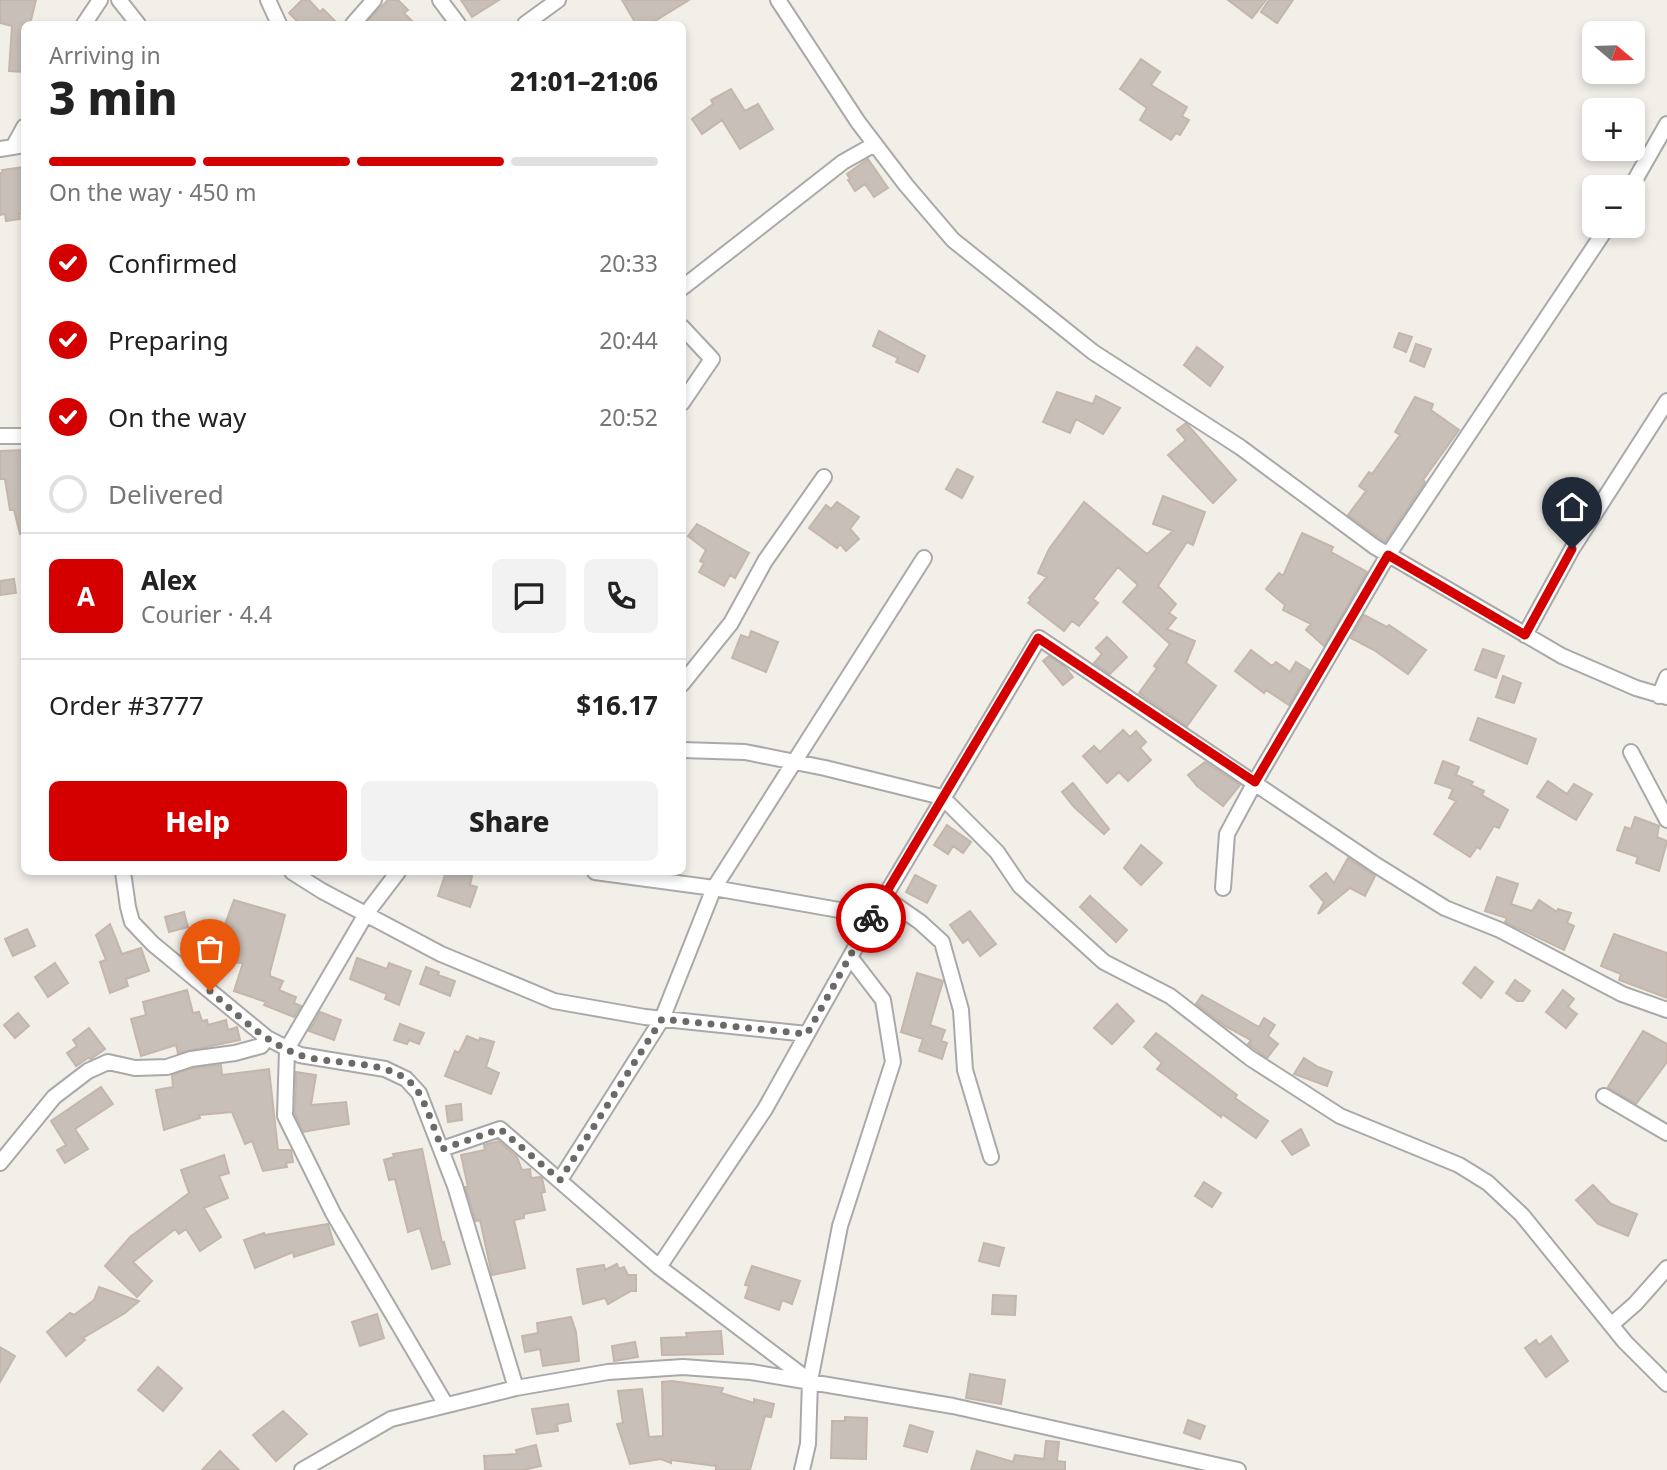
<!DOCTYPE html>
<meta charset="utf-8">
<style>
body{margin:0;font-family:"Noto Sans",sans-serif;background:#f2f2f2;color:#222;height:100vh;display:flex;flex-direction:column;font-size:26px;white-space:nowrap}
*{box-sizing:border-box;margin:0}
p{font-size:23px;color:#767676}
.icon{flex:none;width:38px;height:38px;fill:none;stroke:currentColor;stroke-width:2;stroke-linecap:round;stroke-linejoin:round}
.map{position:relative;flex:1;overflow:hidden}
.panel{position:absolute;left:21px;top:21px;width:665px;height:854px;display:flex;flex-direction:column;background:#fff;border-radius:10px;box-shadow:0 4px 10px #0003}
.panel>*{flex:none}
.needle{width:46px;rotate:109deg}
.fabs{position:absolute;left:1582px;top:21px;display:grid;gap:14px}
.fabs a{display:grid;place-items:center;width:63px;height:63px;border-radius:10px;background:#fff;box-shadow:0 4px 10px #0003;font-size:35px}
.pin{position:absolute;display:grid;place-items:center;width:60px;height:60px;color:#fff;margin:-72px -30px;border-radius:50% 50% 50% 0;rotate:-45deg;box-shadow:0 0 7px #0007}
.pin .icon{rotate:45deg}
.courier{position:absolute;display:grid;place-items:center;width:70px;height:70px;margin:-35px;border:5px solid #d40000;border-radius:50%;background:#fff;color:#222;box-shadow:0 2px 9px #0007}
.summary em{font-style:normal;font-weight:800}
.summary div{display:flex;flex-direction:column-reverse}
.summary{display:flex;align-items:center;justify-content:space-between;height:119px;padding:0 28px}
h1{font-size:46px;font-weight:800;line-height:52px}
.bar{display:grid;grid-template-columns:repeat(4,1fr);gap:10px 7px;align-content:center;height:84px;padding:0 28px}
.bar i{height:9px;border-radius:5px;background:#e0e0e0}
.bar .selected{background:#d40000}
.bar p{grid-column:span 4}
.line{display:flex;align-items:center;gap:18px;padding:0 28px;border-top:2px solid #e0e0e0}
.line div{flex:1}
.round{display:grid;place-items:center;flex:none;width:74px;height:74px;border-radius:10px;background:#f2f2f2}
ol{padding:0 28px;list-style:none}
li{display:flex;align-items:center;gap:21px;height:77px}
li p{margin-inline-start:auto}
li .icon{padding:7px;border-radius:50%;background:#d40000;color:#fff;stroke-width:4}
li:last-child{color:#767676}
li i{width:38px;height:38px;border:4px solid #e0e0e0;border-radius:50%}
.action{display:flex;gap:14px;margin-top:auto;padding:14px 28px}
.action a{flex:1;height:80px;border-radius:10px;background:#d40000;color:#fff;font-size:28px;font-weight:800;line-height:80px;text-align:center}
.action a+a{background:#f2f2f2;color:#222}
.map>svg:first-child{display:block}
.building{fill:#c7bfb8;stroke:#c4b6ab;stroke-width:2}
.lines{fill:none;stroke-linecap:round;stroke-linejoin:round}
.minor-casing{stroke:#a9a9a9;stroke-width:18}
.minor{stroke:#fff;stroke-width:14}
.done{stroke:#6b6a68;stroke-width:7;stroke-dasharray:0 12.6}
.route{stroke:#d40000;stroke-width:9}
</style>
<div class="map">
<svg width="1667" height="1470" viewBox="0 0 1667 1470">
<rect width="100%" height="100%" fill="#f2efe9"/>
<path class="building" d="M0 0H36L30 24H24V72L9 71 12 26 0 23Z
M302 0H309L320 12 323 9 338 24H300L289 13Z
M388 0H398L408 10 404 13 415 24H365Z
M461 0H499L472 17Z
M622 0H689L650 24H636Z
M1228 0H1266L1252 18Z
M1269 0H1293L1277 23 1261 12Z
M1141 59 1160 72 1151 85 1187 107 1182 116 1189 120 1180 135 1176 133 1171 140 1140 120 1147 108 1120 89Z
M731 89 745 111 758 104 773 129 740 149 722 120 702 134 692 119 713 104 711 100Z
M868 159 888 188 874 197 865 184 855 191 848 180 850 179 847 174Z
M24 167V213L19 214 20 219 6 221 5 214 0 215V173H3L2 170Z
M879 331 925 356 918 372 896 362 898 358 873 346Z
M1399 333 1412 337 1406 352 1394 347Z
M1416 344 1431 349 1424 367 1410 361Z
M1197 347 1223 367 1210 386 1184 365Z
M1057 392 1093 404 1096 396 1120 408 1103 434 1076 419 1070 433 1043 422Z
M1415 397 1433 404 1431 410 1459 430 1423 480 1425 482 1385 542 1348 515 1366 491 1359 486 1369 472 1372 474 1400 435 1395 432Z
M1186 423 1236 480 1213 503 1168 455 1186 440 1177 430Z
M24 450V533L20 534 14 510H10L5 479H0V451Z
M957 469 973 477 962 498 946 489Z
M1163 496 1205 512 1193 545 1187 542 1158 586 1176 604 1169 613 1176 618 1167 629 1195 641 1186 663 1216 686 1187 726 1139 693 1157 668 1154 666 1170 644 1123 602 1138 585 1118 567 1093 599 1098 603 1079 626 1072 621 1064 631 1028 603 1031 600 1029 598 1047 577 1038 573 1049 549 1084 502 1147 554 1173 531 1153 524Z
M837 502 859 517 850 529 859 539 846 551 840 544 837 548 809 528 826 505 831 509Z
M697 524 749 553 735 578 730 575 724 586 699 572 704 563 700 561 706 550 688 536Z
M1302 533 1333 547 1331 552 1367 572 1324 646 1306 630 1311 624 1283 610 1285 605 1266 589 1279 573 1283 576Z
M14 579 16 593 0 595V581Z
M1364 615 1387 627 1389 625 1426 650 1408 674 1374 650 1351 638Z
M751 631 778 642 766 672 732 658 741 635 749 638Z
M1107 637 1127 657 1110 674 1094 663 1102 654 1096 648Z
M1483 649 1504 656 1496 678 1475 670Z
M1251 650 1272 666 1276 662 1290 672 1296 662 1309 670 1289 705 1266 690 1264 693 1235 671Z
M1049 656 1065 667 1073 677 1063 685 1043 661Z
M1503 676 1521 683 1514 703 1496 697Z
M1478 718 1536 739 1527 764 1470 740Z
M1123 730 1130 737 1136 731 1146 742 1140 748 1151 760 1128 781 1119 772 1107 783 1083 756 1094 746 1100 752Z
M1443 761 1459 767 1456 775 1473 782 1471 785 1484 791 1482 795 1508 810 1499 828 1494 826 1480 849 1477 847 1470 857 1434 834 1456 801 1449 798 1453 789 1435 783Z
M1205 762 1240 785 1223 806 1197 786 1188 775Z
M1548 781 1567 794 1574 784 1592 794 1576 820 1537 797Z
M1073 783 1109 829 1104 834 1074 807 1062 792Z
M1635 817 1659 826 1657 837 1667 841 1659 871 1636 863 1638 857 1617 850 1625 827 1631 829Z
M947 825 971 842 963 853 953 846 948 854 934 845Z
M1141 845 1162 863 1141 885 1124 868Z
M1348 858 1375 876 1365 896 1350 888 1318 914 1324 902 1310 886 1326 873 1334 883Z
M446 872H458L472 876 470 885 477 887 470 907 438 896Z
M915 875 936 886 927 903 906 892Z
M1497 877 1518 884 1511 904 1532 911 1539 900 1557 912 1558 909 1571 913 1567 923 1574 926 1564 950 1505 922 1507 918 1485 911Z
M1090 896 1127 930 1116 942 1080 907Z
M234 900 285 915 270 972V976L283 981 279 990 296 997 294 1003 301 1006 294 1017 264 1005 266 1002 234 991 243 963 199 961 201 924 224 927Z
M970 911 996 944 980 956 968 939 963 943 950 925Z
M184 912 188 927 169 932 165 917Z
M110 924 122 954 141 948 149 971 126 979 128 986 110 993 100 962 106 960 96 935Z
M27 929 35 946 13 956 5 939Z
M1614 934 1667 953V998L1619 980 1621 974 1601 966Z
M357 958 387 969 389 963 411 971 399 1005 385 999 387 994 350 979Z
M55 963 68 983 48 997 35 977Z
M426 967 439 972 438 975 455 981 450 996 420 984Z
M1475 967 1493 982 1481 998 1463 983Z
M917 973 943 981 930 1025 945 1030 941 1041 947 1043 942 1059 919 1051 923 1039 901 1032Z
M1515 980 1530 991 1523 1001H1517L1506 993Z
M187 990 193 1013 199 1012 202 1021 207 1020 208 1025 226 1020 228 1030 237 1027 240 1040 178 1053 176 1045 141 1056 131 1019 146 1015 143 1002Z
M1563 990 1574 999 1568 1007 1577 1014 1566 1028 1546 1012Z
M1202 995 1259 1027 1264 1018 1275 1025 1268 1036 1278 1044 1267 1058 1248 1044 1251 1040 1225 1026 1196 1004Z
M1117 1004 1134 1021 1112 1044 1094 1028Z
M320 1012 341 1020 334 1040 309 1031Z
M18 1013 29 1026 15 1038 4 1025Z
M400 1024 424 1033 419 1044 409 1040 407 1044 394 1040Z
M89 1028 105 1049 91 1059 88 1058 76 1066 67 1053 77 1046 73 1040Z
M1643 1031 1667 1044V1062L1636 1104 1608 1087Z
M1156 1033 1237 1095 1235 1098 1268 1121 1256 1138 1222 1114 1221 1117 1157 1069 1162 1063 1144 1047Z
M467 1036 479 1041 480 1038 494 1042 486 1067 499 1073 491 1094 445 1076 455 1051 459 1053Z
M1304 1058 1318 1067 1332 1072 1327 1086 1294 1074Z
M221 1065 222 1075 269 1069 278 1150H291L293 1162 286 1163 287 1167 263 1171 252 1141 245 1144 232 1112 199 1115 200 1118 164 1130 156 1090 173 1087 172 1075 193 1068Z
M296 1072 316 1075 311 1105 346 1102 349 1124 303 1132 295 1114Z
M101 1087 113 1104 75 1129 88 1149 65 1163 57 1150 66 1145 51 1121Z
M461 1104 462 1120 448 1122 446 1106Z
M1301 1129 1309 1145 1292 1155 1282 1141Z
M499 1141 517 1157 522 1170 530 1169 531 1178 540 1177 542 1178 545 1192 541 1193 545 1210 524 1214V1218L514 1220 525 1268 492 1275 480 1220 476 1221 465 1187H468L461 1155 485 1150 484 1145Z
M422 1149 442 1243 444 1242 450 1264 432 1269 420 1228 408 1232 395 1179 389 1180 384 1160 394 1157 393 1154Z
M224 1155 229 1173 219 1176 228 1198 204 1208 221 1237 200 1251 186 1229 179 1234 175 1229 133 1262 152 1281 137 1297 105 1266 130 1237 189 1193 181 1170Z
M1204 1182 1221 1193 1212 1207 1195 1196Z
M1593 1185 1611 1204 1637 1214 1628 1236 1598 1224 1576 1200Z
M328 1224 334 1244 294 1257 293 1252 255 1268 244 1240 264 1233 265 1235Z
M984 1243 1004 1248 999 1266 979 1261Z
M617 1264 619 1269 624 1267 628 1275H636V1291H631L608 1304 605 1298 583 1304 577 1269 604 1265 605 1270Z
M752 1266 800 1281 792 1304 782 1300 779 1310 745 1298 749 1286 745 1285Z
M99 1287 139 1301 125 1313 83 1338 85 1340 66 1356 47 1332 70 1313 74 1315 94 1300Z
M993 1295 1016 1296 1015 1315 992 1314Z
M377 1314 384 1338 360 1346 352 1322Z
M571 1317 576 1332 579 1361 543 1366 540 1349 525 1352 522 1336 538 1333 537 1323Z
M721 1331 723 1354 662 1355 661 1338 687 1337 686 1333Z
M1551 1336 1568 1361 1546 1377 1525 1348 1536 1340 1539 1345Z
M635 1342 638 1357 614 1361 612 1346Z
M0 1347 15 1356 0 1382Z
M158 1367 182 1388 163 1411 138 1390Z
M970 1374 1005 1380 1001 1404 966 1398Z
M672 1381 723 1388 721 1393 754 1403V1399L774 1404 771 1417 765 1416 750 1470H716V1466L671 1460V1463L661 1459 630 1464 617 1424 623 1423 618 1391 642 1389 649 1437 663 1436 662 1382Z
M568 1404 571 1421 557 1424 558 1431 537 1434 532 1409Z
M283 1411 307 1434 276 1461 253 1435Z
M845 1417 867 1418 866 1459 831 1458 832 1421H845Z
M1188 1420 1205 1426 1200 1439 1184 1433Z
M910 1425 933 1432 927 1452 904 1446Z
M1046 1441 1059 1442 1057 1461 1065 1462V1470H971L977 1451 1013 1462 1015 1455 1044 1459Z
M536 1445 541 1466 523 1470H485L484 1456 517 1454 516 1450Z
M220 1451 239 1470H202Z"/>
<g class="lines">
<g class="minor-casing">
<path id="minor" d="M119 0 138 24
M268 0 279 24
M440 0 458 24
M778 0 858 122 906 185 953 240 1093 352 1240 447 1375 547 1562 656 1636 688 1667 697
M84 24 100 0
M353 24 374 0
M525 24 558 0
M13 147 24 127
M0 149 24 145
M1631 187 1667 124
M682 288 843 162 875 144
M682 327 712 359 682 403
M0 436H24
M1525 635 1572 549 1667 401
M682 684 731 623 765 561 824 477
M1659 696 1667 677
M682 750 745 752 825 768 942 797 997 852 1020 886 1104 962 1170 996 1250 1058 1340 1116 1459 1165 1488 1183 1522 1215 1625 1342 1667 1384
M1631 752 1667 820
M123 872 128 907 132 922 153 944 267 1038 300 1055 385 1069 406 1079 419 1093 455 1186 516 1388
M292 872 322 891 441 954 554 1001 645 1017 807 1034
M398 872 366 914 287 1049 285 1116 333 1213 446 1405
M595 872 714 888 873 916 1039 638 1376 865 1445 908 1500 930 1622 994 1667 1010
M1223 888 1227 834 1255 782 1388 555 1608 226
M884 897 920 922 942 942 961 1010 965 1070 991 1157
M1604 1096 1667 1133
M442 1149 500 1129 659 1267
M0 1163 54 1097 88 1071 108 1062 135 1068 167 1067 191 1059 235 1053 261 1046 267 1038
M560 1180 662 1019 714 888 924 558
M1611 1325 1635 1304 1667 1268
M807 1379 659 1267 765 1109 873 916
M302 1470 391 1419 516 1388 608 1372 683 1367 751 1372 953 1406 1238 1470
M802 1470 808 1444 810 1381 840 1226 893 1062 883 1000 850 957"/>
</g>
<use href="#minor" class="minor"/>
</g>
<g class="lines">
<path class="done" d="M210 991C237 1014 263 1041 297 1054 333 1068 399 1055 420 1095 429 1112 435 1131 442 1149L500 1129 560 1180 662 1019 807 1034 871 918"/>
<path class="route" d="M871 918 1038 638 1255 782 1388 555 1525 635 1572 549"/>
</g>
</svg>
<div class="fabs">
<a><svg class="needle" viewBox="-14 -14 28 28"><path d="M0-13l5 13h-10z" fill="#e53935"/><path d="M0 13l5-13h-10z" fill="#767676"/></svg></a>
<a>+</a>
<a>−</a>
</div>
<div class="pin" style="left:210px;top:991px;background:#ea580c"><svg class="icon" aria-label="bag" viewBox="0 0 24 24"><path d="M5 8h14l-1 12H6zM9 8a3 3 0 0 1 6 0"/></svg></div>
<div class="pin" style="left:1572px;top:549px;background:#1f2937"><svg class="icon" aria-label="home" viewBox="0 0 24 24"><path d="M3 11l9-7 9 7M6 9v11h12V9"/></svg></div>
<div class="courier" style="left:871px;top:918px"><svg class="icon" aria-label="bike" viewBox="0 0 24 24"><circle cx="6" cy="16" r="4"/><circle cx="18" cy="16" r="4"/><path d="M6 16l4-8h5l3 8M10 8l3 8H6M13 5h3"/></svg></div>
<section class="panel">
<div class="summary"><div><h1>3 min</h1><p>Arriving in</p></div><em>21:01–21:06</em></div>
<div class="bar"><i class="selected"></i><i class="selected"></i><i class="selected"></i><i></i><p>On the way · 450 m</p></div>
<ol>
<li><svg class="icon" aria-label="check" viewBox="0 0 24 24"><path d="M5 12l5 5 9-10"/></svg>Confirmed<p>20:33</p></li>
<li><svg class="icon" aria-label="check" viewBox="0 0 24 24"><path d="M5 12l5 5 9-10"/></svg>Preparing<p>20:44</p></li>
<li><svg class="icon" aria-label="check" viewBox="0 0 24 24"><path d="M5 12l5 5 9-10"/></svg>On the way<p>20:52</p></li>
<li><i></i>Delivered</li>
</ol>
<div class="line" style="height:126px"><b class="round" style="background:#d40000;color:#fff">A</b><div><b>Alex</b><p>Courier · 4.4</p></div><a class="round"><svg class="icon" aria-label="chat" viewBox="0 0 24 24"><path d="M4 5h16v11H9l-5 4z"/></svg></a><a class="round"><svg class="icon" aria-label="phone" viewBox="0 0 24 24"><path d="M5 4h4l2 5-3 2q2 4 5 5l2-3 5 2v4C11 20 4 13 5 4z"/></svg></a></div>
<div class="line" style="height:91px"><div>Order #3777</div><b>$16.17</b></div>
<div class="action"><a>Help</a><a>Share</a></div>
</section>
</div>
